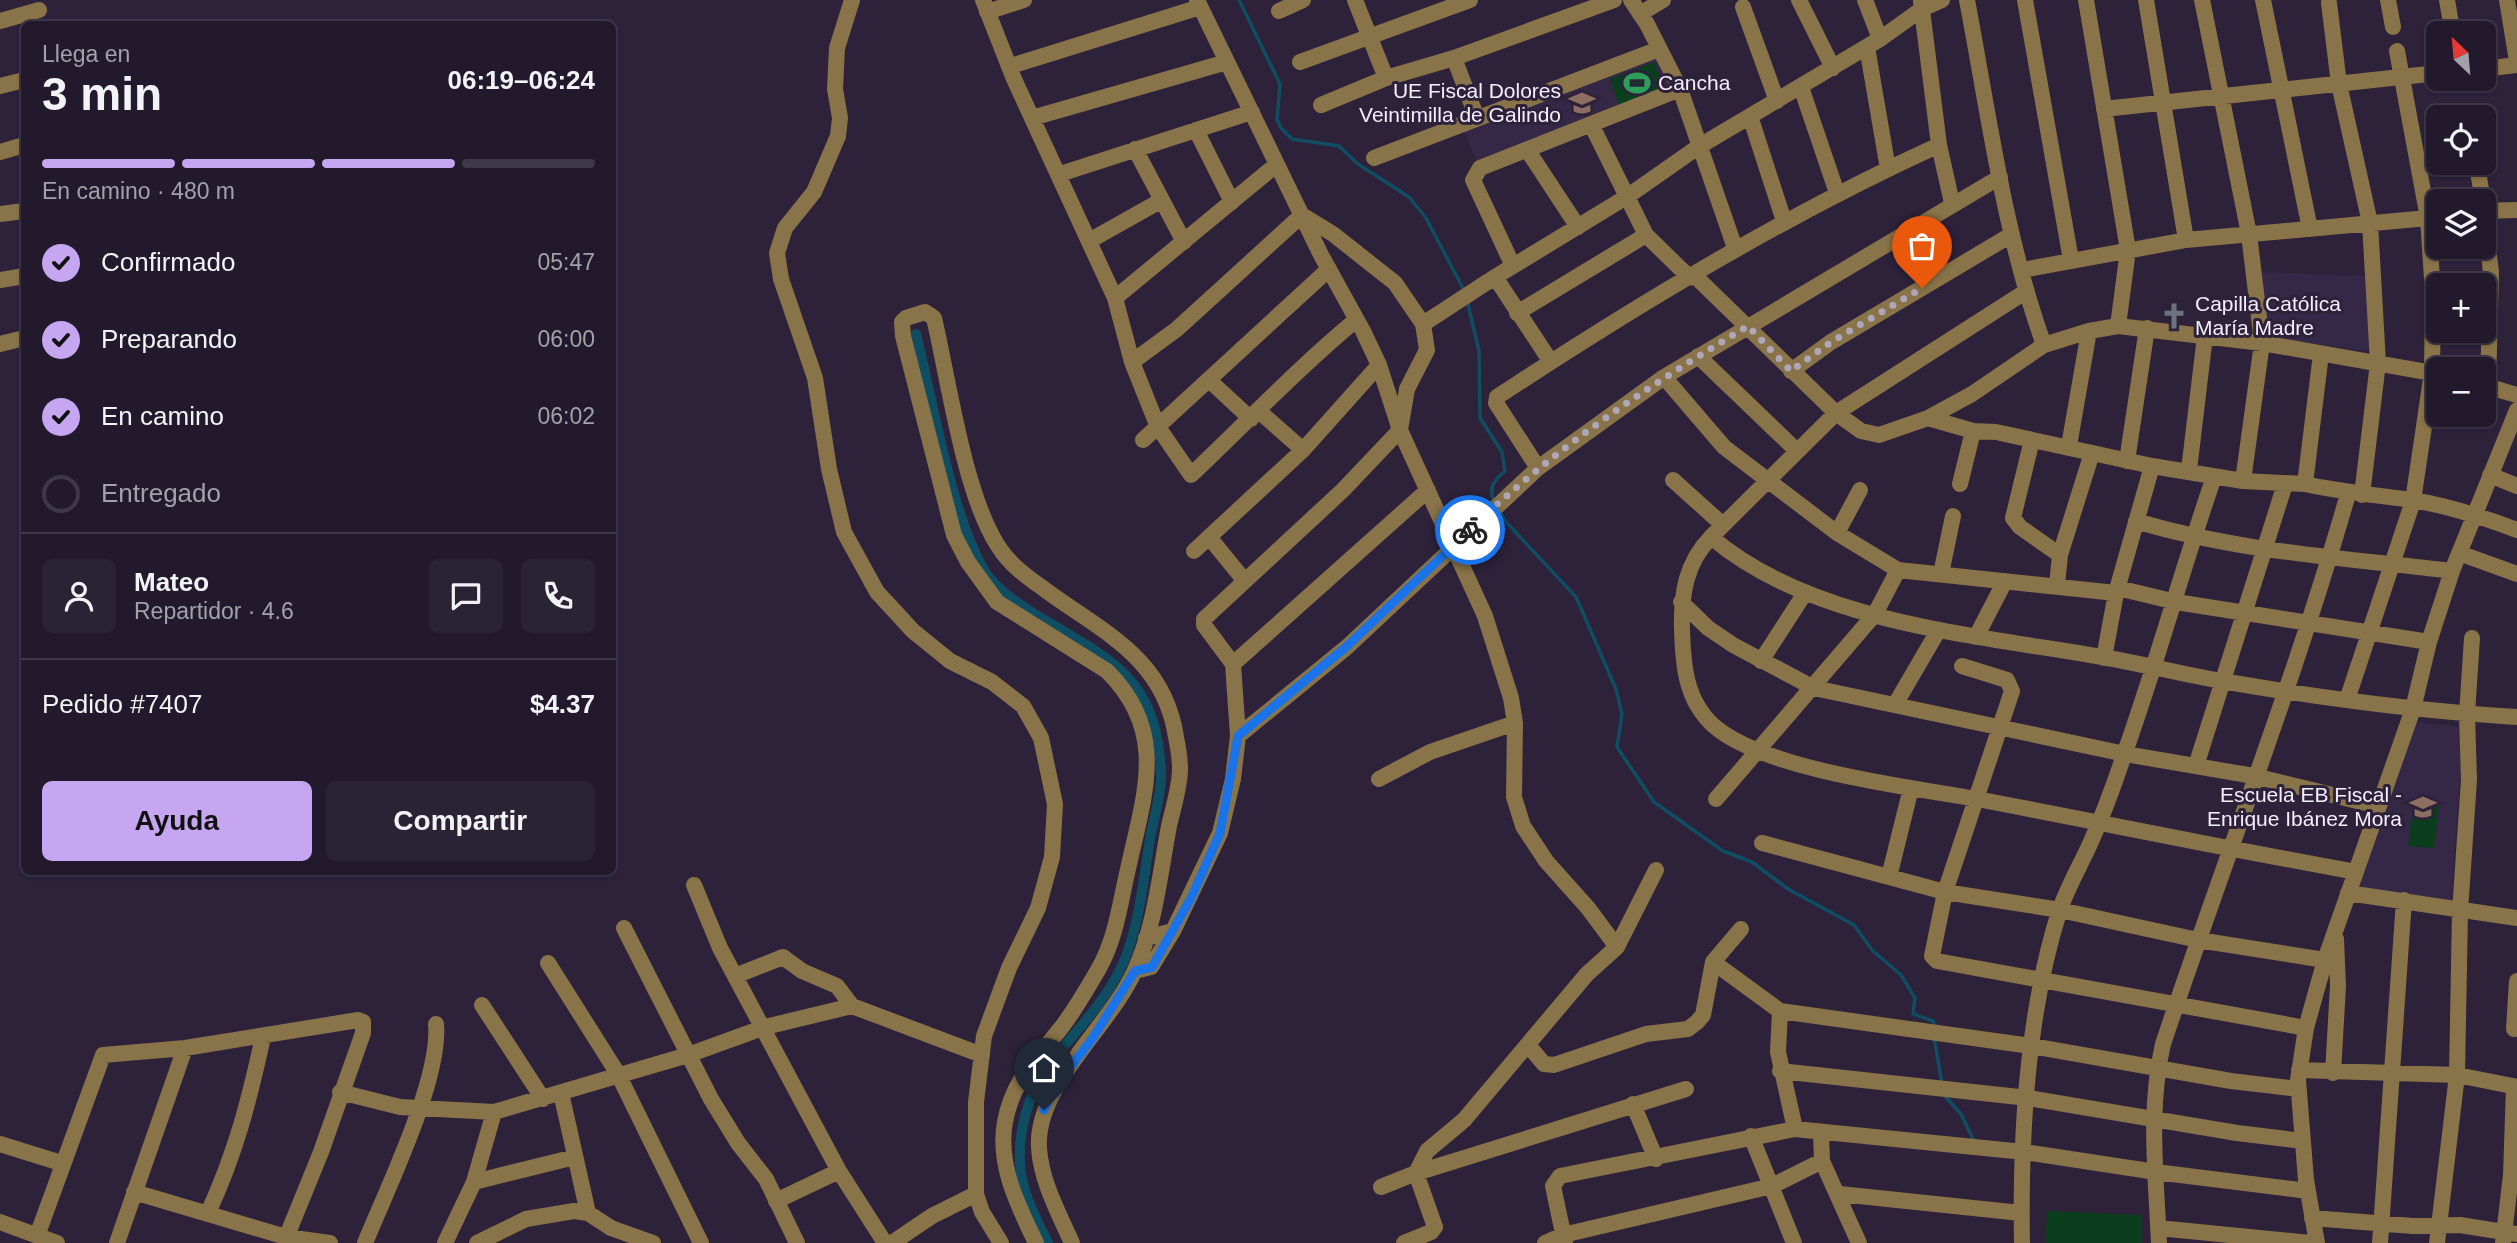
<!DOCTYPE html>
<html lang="es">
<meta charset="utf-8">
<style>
body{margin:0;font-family:Arial,sans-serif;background:#2a2334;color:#f1f3f6;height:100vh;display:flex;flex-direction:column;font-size:26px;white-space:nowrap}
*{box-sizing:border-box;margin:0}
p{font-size:23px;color:#a2a1a9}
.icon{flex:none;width:38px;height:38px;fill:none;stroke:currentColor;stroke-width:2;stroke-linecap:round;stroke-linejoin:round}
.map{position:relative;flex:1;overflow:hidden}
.sheet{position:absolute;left:21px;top:21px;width:595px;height:854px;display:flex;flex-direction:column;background:#221a2c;border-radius:10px;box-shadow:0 2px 5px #0004,0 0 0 2px #3f3848}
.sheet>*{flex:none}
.needle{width:46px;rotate:334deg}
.tools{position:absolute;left:2426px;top:21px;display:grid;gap:14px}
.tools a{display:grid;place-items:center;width:70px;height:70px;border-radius:10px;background:#221a2c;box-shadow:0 2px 5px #0004,0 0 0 2px #3f3848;font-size:35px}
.pin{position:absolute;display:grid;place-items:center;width:60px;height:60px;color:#fff;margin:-72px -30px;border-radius:50% 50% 50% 0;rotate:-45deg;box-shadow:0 0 7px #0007}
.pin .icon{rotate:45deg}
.courier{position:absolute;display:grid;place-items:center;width:70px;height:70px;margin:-35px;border:5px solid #1a73e8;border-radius:50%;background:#fff;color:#222;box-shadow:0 2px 9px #0007}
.overview em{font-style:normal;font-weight:700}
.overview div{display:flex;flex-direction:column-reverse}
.overview{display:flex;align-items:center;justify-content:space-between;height:119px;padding:0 21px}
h1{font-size:46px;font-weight:700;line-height:52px}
.bar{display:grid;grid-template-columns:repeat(4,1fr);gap:10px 7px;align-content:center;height:84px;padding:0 21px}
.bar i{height:9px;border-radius:5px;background:#3f3848}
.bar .active{background:#c6a6f0}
.bar p{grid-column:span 4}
.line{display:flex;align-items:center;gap:18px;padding:0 21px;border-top:2px solid #3f3848}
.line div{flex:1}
.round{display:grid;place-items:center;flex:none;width:74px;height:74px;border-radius:10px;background:#2a2334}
ol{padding:0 21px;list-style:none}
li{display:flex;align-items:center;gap:21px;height:77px}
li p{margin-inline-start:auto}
li .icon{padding:7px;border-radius:50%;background:#c6a6f0;color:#111;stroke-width:4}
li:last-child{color:#a2a1a9}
li i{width:38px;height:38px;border:4px solid #3f3848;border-radius:50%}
.cta{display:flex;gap:14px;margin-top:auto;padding:14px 21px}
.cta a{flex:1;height:80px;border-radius:10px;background:#c6a6f0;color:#111;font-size:28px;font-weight:700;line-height:80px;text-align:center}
.cta a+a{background:#2a2334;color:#f1f3f6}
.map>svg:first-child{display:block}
.built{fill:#352846}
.green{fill:#0a3e1c}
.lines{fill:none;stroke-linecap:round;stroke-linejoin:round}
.stream{stroke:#0f4e62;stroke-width:3.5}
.canal{stroke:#0f4e62;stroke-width:10}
.minor{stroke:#897348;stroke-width:16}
.done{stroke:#aea6b9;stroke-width:7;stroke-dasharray:0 12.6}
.route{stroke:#1a73e8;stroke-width:9}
.labels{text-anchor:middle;stroke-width:6;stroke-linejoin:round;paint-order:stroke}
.poi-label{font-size:21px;fill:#f4edfd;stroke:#2d223a;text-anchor:start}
</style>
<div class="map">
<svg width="2517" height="1243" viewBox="0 0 2517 1243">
<rect width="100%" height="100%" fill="#2d223a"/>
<path class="built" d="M1657 55 1670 88 1476 161 1463 128Z
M2260 272 2366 276 2371 351 2267 338Z
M2417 722 2464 727 2451 900 2359 888Z"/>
<path class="green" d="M1654 62 1664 87 1619 106 1610 79Z
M2414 800 2439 803 2434 848 2408 846Z
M2047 1211 2141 1215V1243H2045Z"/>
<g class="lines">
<path class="stream" d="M1239 0 1280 84 1277 119 1281 128 1292 139 1339 146 1358 164 1409 197 1426 218 1465 292
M1467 300 1479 351 1480 418 1502 452 1505 471C1494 480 1488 488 1494 502
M1500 512 1506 522 1576 597 1616 689 1622 714 1617 747 1654 802 1723 851 1752 862 1788 889 1854 925 1872 950 1901 975 1915 998 1913 1014 1933 1021 1935 1026
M1934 1037 1942 1084
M1944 1095 1961 1114 1973 1139"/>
<path class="canal" d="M916 334C934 405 950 511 985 572 995 588 1018 603 1033 613 1109 660 1158 674 1161 776 1161 794 1155 815 1151 833 1143 878 1140 931 1119 972 1099 1010 1075 1031 1050 1064 1027 1093 1016 1137 1021 1174 1025 1198 1038 1222 1048 1243"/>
<path class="minor" d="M852 0 837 48 835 89 840 118 838 136 814 192 785 228 777 253 781 279 815 378 829 469 844 532 877 592 913 631 950 661 992 682 1023 706 1041 738 1055 804 1052 857 1038 908 1009 968 984 1036 976 1102V1194L982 1212 1001 1243
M983 0 1014 79 1115 298 1132 362 1158 427 1191 475C1246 423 1298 368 1356 320
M1197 0 1321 255 1363 331 1379 365 1400 430 1485 616 1511 698 1515 723 1514 797 1523 826 1546 861 1588 908 1617 947
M1355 0 1386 78
M1631 0 1647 24 1680 89 1735 248
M1799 0 1833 68
M1865 0 1880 39
M1967 0C1989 116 2004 234 2044 345
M2025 0 2071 260
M2086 0 2128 250 2118 326
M2146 0 2186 240
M2263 0 2310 229
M2388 0 2393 27
M2447 0 2452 29
M2507 0 2517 61
M1921 2 1939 145 1952 203
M2329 3 2339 84 2370 223 2378 363 2362 495
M1743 7 1777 101
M1279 11 1303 0
M987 12 1024 0
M1640 14 1663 0
M0 21 39 10
M1867 47 1888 169
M1454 58 1477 118
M1300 62 1470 0
M1011 66 1200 7
M2483 69 2517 65
M0 86 24 80
M1801 87 1837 193
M1321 105 1386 78 1454 58 1614 0
M2104 109 2438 73
M1750 116 1784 221
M1032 118 1227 62
M1592 126 1646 235 1689 277 1697 278 1836 413 1861 431 1879 435 1928 418 1972 394 2044 345 2089 331 2118 326 2262 343 2438 374
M1196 130 1232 202
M1135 149 1184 242
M1528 151 1578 227
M0 152 24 145
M1374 158 1659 49
M2477 166 2483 201
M1060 174 1252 112
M2483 206 2491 272 2488 386
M2483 211 2517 210
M0 214 24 211
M1089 241 1162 200
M1513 266 1473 180 1480 168 1680 89
M2022 270 2186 240 2428 218 2397 51
M0 280 24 276
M1115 298 1276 165
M1517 313 1646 235
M1423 324 1495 277
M0 344 24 338
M1698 356 1797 451
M1132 362 1177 329 1302 215 1333 234 1395 283 1423 324 1427 350 1407 389 1400 430 1343 490 1204 619V625L1233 664
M1551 362 1495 277 1628 196 1698 147 1880 39 1922 9 1942 0
M1791 371 1831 342 2011 235
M1664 377 1724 447 1837 533 1898 570 2116 593
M1210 381 1251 419
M2483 385 2517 395
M1260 412 1303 450
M1928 418 1973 431 1996 432 2152 466 2243 481 2262 343 2249 234 2202 0
M1143 440 1329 269
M2032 440 2013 518 2020 527 2060 555
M2069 446 2089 331
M2127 461 2147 328
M1538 468 1496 403 1497 397C1640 303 1784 216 1939 145
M2189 470 2205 336
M2490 475 2517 486
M1673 480 1723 525
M2243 481 2305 484 2321 354
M1960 484 1973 431
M2305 484C2341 492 2376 495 2412 500 2449 506 2483 517 2517 530
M2136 521C2239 552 2346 558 2452 571
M1837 533 1860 490
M1209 537 1244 580
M1711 537 1836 413 2025 292
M1194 551 1303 450 1379 365
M2459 553 2517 574
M1941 574 1953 516
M2057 585 2060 555 2092 453
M2118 588 2176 602 2429 642
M1681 602 1708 628 1733 645 1814 688 2125 754 2254 776 2378 806
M1976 637 2005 581
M2104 658 2116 593 2152 466
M1761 661 1805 593
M1962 666 2007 680 2012 691 1945 892 1932 956 1937 961 2306 1028
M2347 700 2413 501 2432 372 2433 294 2428 218 2435 217
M1896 703 1938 631
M1238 736 1347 647 1538 468 1664 377 2000 177
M2196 766 2285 484
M1379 779 1430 752 1515 723
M1716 799 1875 614 1898 570
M1762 843 1945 892 2060 910 2198 940 2325 960
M2356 872C2229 849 2103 823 1977 799 1909 787 1765 770 1714 726 1685 700 1683 664 1682 629 1681 593 1686 563 1711 537 1812 623 1976 635 2102 657 2142 664 2182 674 2222 681 2320 698 2418 711 2517 717
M1889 877 1911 788
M694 885 720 948 839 1171 885 1243
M2348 893 2517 918
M624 928 711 1099 738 1143 766 1179 797 1243
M1146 938 1173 931 1220 833 1233 779 1238 736 1233 664 1428 490
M1713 962 1780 1011 1778 1052 1795 1129
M548 963 618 1074 701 1243
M1135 971 1151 967 1173 931
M735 976 783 957 802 971 837 986 852 1006
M482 1005 543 1099
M1780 1011 2031 1046 2231 1081 2299 1089
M2514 1029 2517 981
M1528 1045 1544 1064 1554 1065 1646 1034 1688 1029 1697 1022 1703 1015 1713 962 1741 929
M2299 1070 2457 1075 2517 1087
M1780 1071 2028 1098 2237 1133 2303 1141
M2333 1073 2338 986 2336 939
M340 1092 400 1107 494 1112 688 1055 765 1027 852 1006 982 1055
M561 1093 588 1213
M1633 1104 1656 1159
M1821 1133 1822 1161 1859 1243
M1751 1136 1794 1243
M0 1144 61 1163
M474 1182 575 1157
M1381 1187 1416 1173 1427 1151 1464 1120 1587 974 1617 947 1656 870
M134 1192 286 1237 330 1243
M1840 1194 2021 1213
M776 1201 839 1171
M208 1213C236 1152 249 1101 263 1037
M2312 1218 2413 1226 2460 1225 2517 1234
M0 1222 57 1243
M2158 1228 2311 1243
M37 1236 103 1055 185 1048 358 1020 363 1022V1033L321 1152 284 1243
M117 1243 185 1048
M365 1243C387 1189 441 1079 436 1024
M445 1243 474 1182 494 1112
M477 1243 526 1219 574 1211 588 1213 611 1228 653 1243
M892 1243 932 1216 976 1194
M1036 1243C1018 1206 997 1164 1005 1122 1013 1079 1036 1060 1061 1028 1075 1010 1087 989 1098 970 1116 939 1120 903 1128 869 1144 795 1169 732 1107 671L997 602 968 562 954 535 903 336 902 322 906 318 925 312 934 318C949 382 964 493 998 546 1010 565 1026 576 1044 589 1102 632 1164 657 1176 737 1178 747 1180 758 1180 769 1180 787 1173 808 1169 826 1160 873 1155 926 1135 970 1110 1027 1035 1085 1039 1148 1041 1181 1059 1214 1072 1243
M1404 1243 1431 1232 1435 1227 1416 1173 1686 1089
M1545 1243 1563 1235 1772 1186 1822 1161
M1565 1243 1553 1186 1560 1176 1795 1129 2024 1152 2156 1172 2308 1191
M2022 1243C2020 1136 2027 1014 2059 912 2067 888 2080 866 2090 844 2103 815 2114 785 2124 755 2157 663 2182 569 2214 477
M2159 1243C2156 1177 2148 1108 2163 1044 2224 861 2295 680 2348 494
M2317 1243 2306 1180 2298 1080 2306 1028 2325 960 2413 709 2429 642 2452 571 2517 410
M2380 1243 2404 900
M2437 1243 2457 1075 2460 911 2469 780 2467 714 2472 638
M2503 1243 2511 1175 2514 1087"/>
</g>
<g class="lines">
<path class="done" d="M1470 530C1553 449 1648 386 1748 326L1791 371 1831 342 1922 288"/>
<path class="route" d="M1044 1110 1055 1087 1092 1039 1135 971 1152 967 1191 898 1220 833 1238 736 1346 647 1470 530"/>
</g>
<defs>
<g id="stadium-bare" transform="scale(2.1)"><path d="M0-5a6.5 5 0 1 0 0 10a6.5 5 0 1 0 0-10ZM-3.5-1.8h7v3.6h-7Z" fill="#2e9e5b" stroke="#2d223a" stroke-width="2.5" paint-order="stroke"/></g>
<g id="school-bare" transform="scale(2.1)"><path d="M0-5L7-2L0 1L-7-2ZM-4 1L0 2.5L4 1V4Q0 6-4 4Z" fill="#8d6e63" stroke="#2d223a" stroke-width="2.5" paint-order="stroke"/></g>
<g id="church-bare" transform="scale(2.1)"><path d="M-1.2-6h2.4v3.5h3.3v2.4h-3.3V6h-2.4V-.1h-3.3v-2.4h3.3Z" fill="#6b7280" stroke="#2d223a" stroke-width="2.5" paint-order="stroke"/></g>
</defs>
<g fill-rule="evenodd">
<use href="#stadium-bare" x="1637" y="83"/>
<use href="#school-bare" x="1582" y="103"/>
<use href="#church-bare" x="2174" y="316"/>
<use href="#school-bare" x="2423" y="807"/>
</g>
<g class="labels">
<g class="poi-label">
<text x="1658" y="90">Cancha</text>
<text x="1561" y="98" text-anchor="end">UE Fiscal Dolores<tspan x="1561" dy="24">Veintimilla de Galindo</tspan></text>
<text x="2195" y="311">Capilla Católica<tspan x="2195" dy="24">María Madre</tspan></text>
<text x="2402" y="802" text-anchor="end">Escuela EB Fiscal -<tspan x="2402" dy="24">Enrique Ibánez Mora</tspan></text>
</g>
</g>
</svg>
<div class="tools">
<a><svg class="needle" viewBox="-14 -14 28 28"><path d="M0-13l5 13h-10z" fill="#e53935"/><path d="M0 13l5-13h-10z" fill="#a2a1a9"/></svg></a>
<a><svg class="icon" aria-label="locate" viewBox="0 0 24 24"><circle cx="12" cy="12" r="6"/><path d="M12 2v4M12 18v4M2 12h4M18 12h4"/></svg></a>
<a><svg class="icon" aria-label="layers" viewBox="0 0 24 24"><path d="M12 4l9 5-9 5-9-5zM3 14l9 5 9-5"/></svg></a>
<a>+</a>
<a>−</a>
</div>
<div class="pin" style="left:1922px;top:288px;background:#ea580c"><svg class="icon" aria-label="bag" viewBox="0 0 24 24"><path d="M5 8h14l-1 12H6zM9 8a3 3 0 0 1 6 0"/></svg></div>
<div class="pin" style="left:1044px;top:1110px;background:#1f2937"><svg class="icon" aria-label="home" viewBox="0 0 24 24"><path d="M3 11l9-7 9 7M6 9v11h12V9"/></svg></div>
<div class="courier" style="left:1470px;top:530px"><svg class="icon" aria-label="bike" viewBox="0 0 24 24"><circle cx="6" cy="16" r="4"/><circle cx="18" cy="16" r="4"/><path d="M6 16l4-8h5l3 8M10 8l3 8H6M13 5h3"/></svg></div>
<section class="sheet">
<div class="overview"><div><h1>3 min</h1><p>Llega en</p></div><em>06:19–06:24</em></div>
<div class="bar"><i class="active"></i><i class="active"></i><i class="active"></i><i></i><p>En camino · 480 m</p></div>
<ol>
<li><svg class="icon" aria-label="check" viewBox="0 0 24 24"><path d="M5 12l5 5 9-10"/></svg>Confirmado<p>05:47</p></li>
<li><svg class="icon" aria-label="check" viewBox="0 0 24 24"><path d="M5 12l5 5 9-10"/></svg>Preparando<p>06:00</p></li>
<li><svg class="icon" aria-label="check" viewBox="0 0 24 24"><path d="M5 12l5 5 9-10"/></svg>En camino<p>06:02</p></li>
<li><i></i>Entregado</li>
</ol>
<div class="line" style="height:126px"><a class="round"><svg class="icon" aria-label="person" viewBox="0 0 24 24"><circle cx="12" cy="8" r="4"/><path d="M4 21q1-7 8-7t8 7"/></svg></a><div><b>Mateo</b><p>Repartidor · 4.6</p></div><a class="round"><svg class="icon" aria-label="chat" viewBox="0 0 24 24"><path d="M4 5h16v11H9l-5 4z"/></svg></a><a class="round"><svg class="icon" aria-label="phone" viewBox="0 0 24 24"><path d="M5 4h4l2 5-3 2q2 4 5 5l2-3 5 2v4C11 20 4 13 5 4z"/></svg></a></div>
<div class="line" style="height:91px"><div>Pedido #7407</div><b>$4.37</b></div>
<div class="cta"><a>Ayuda</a><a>Compartir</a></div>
</section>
</div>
